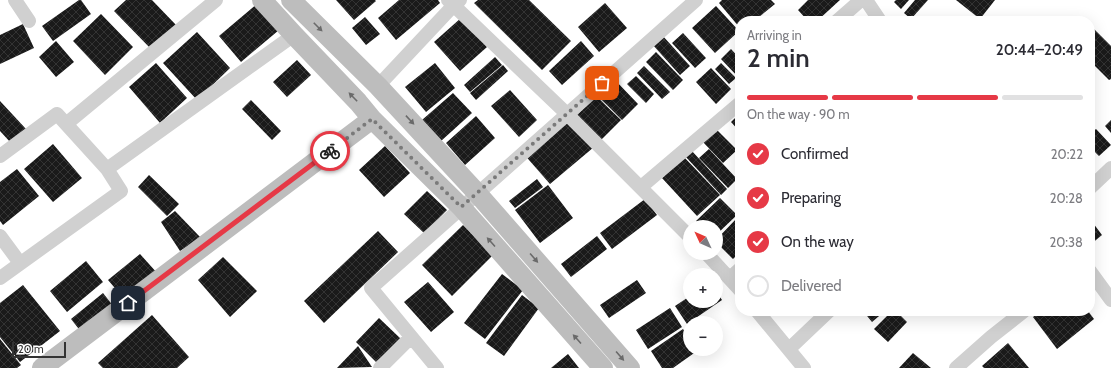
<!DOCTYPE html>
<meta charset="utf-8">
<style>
body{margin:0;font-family:Cabin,sans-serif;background:#f7f7f7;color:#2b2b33;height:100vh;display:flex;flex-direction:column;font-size:15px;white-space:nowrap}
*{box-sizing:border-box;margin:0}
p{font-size:13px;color:#7c7c81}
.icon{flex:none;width:22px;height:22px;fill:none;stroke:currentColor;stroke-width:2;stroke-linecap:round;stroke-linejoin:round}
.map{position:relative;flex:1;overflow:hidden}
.panel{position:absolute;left:735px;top:16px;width:360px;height:300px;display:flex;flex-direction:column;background:#fff;border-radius:16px;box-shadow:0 4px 16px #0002}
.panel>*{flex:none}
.needle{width:26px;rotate:314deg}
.fabs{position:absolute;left:683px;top:220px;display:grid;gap:8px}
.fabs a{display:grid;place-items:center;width:40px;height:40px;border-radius:50%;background:#fff;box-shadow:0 4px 16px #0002;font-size:20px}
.scale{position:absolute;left:12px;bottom:10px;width:54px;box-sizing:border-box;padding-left:4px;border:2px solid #333;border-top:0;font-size:11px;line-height:14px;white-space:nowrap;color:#333;-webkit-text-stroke:3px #fff;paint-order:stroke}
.pin{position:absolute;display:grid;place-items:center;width:34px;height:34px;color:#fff;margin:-17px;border-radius:8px;box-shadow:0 2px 6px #0006}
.courier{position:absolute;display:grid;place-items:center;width:40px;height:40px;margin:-20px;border:3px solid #e63946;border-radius:50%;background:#fff;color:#222;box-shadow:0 1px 5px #0007}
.head em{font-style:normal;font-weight:600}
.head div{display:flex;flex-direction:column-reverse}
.head{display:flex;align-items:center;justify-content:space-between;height:68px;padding:0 12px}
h1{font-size:26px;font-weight:600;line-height:30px}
.bar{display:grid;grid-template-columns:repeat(4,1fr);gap:6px 4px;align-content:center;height:48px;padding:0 12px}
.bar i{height:5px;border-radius:3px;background:#e1e1e2}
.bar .selected{background:#e63946}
.bar p{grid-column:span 4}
ol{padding:0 12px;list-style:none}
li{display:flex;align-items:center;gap:12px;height:44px}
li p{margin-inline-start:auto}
li .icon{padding:4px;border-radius:50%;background:#e63946;color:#fff;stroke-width:4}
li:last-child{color:#7c7c81}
li i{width:22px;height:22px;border:2px solid #e1e1e2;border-radius:50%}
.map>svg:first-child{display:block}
.building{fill:url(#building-cross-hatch)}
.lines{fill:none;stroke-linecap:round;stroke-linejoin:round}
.street{stroke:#d0d0d0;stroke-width:14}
.secondary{stroke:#bdbdbd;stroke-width:20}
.oneway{fill:#6a6a6a}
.done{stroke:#7a7a7a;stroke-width:4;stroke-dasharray:0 7.2}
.route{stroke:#e63946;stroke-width:5}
</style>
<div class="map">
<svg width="1111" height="368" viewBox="0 0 1111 368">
<defs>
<pattern id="building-cross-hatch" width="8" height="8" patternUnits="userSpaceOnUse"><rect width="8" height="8" fill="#1a1a1a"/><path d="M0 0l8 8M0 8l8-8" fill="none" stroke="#333"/></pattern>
</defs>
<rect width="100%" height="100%" fill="#fff"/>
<path class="building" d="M79 0H81L91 14 53 41 42 26Z
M126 0H152L177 26 152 50 114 11Z
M336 0H375L376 1 354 20Z
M399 0H438L440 3 396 40 378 18Z
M478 0H529L571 41 542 70 474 3Z
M722 0H771L775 4 754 21H740V28L719 3Z
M808 0H840L817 21H808L798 10Z
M896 0H909L901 9 894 2Z
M915 0H928L911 19 904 13Z
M956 0H995L980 19Z
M605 3 627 28 599 52 578 27Z
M257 4 279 30 241 62 219 36Z
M716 6 739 31 715 53 692 28Z
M101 14 133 47 105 75 73 41Z
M365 17 380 34 366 45 352 28Z
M461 18 487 47 460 71 434 42Z
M23 24 34 48 0 64V35Z
M1094 29 1111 46V79L1109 80 1090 61V33Z
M197 32 230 68 197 100 163 63Z
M683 33 706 58 695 68 672 43Z
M662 35 690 66 680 75 652 44Z
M56 41 74 62 56 77 39 57Z
M581 41 594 56 562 85 549 71Z
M731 49 740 59V79L721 59Z
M656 52 683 80 673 90 646 62Z
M495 57 502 65 470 92 464 85Z
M297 60 311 75 287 97 273 82Z
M156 63 187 98 160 123 129 87Z
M435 63 455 88 426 112 405 87Z
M721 63 736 78 729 84 715 69Z
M503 65 508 71 476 100 470 93Z
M644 66 670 92 662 99 637 73Z
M711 68 731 89 716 104 696 82Z
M636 76 654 94 646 103 627 84Z
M614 79 638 104 622 120 598 96Z
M510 90 537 120 519 137 491 106Z
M453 93 472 113 441 141 422 120Z
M596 96 621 120 600 141 576 116Z
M251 100 281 131 272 140 242 109Z
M0 101 26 129 11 143 0 131Z
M565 113 594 147 550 184 522 152Z
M740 113V132L731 122Z
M476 116 495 138 465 165 446 143Z
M1111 120V133L1105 126Z
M715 128 737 150 723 163 702 141Z
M1096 129 1111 145 1099 156 1090 147V134Z
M53 144 82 178 53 202 24 169Z
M385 146 410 173 384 197 359 170Z
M709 149 737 179 728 188 699 158Z
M691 150 727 189 721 195 685 156Z
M684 157 720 195 697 216 662 178Z
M17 169 39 196 3 225 0 221V182Z
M149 175 179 204 167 216 138 187Z
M537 179 543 187 515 208 509 201Z
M548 185 573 218 540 243 515 210Z
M427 191 447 210 424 233 404 214Z
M720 198 737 215 716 235V227H701L696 221Z
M645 199 657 215 612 249 600 233Z
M175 211 201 238 180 251 161 222Z
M737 218 740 221V252L733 259 716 242V240Z
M1090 219 1102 235 1090 245Z
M463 225 493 255 452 296 422 265Z
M378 231 398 252 324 323 304 301Z
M597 236 607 249 571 277 561 264Z
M140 254 158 274 126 301 108 280Z
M223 257 257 291 230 317 198 280Z
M86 261 103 282 67 312 50 291Z
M502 274 523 290 485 339 464 323Z
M637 280 646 293 609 318 600 305Z
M428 282 454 312 431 332 404 302Z
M23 285 60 331 20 362 0 337V303Z
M716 291 722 300 687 324 675 306 690 296V301H716Z
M103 293 114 307 82 333 71 319Z
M522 295 539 308 504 356 486 343Z
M670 308 682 327 648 349 636 330Z
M863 311H885L872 322Z
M892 311H896L907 322 888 342 874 329Z
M1041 311H1088L1094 319 1057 349 1033 317Z
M152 315 189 357 177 368H103L98 363Z
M379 318 401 339 376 362 356 342Z
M683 329 690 340V349H696L697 351 673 368H662L651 351Z
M0 339 21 365 17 368H0Z
M1008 343 1029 368H984L982 366Z
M358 346 372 367 337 368Z
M913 353 931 368H899Z
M568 354 579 368H551Z"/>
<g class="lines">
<path class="street" d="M15 0 29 21
M448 0 567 114 690 237
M866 0 880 21
M837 21 861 0
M378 86 453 6 460 0
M66 124 216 0
M0 156 57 114 107 169
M641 187 740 103
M1090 188 1111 168
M0 236 20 263
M706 253 740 290
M1090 271 1111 300
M0 278 121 191 107 169 294 35
M730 278 740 269
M757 311 804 368
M789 349 829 311
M380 368 411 337
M437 368 371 288 696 0
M956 368 991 337 1024 311"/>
<path class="secondary" d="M262 0 294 35 358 102 372 119 461 207 603 368
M291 0 378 86 477 193 630 368
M42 368 372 119"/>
</g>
<defs><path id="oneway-solid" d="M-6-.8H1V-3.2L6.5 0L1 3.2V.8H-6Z"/></defs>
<g class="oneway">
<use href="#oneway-solid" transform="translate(318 27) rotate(45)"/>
<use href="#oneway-solid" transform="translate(353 97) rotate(-134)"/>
<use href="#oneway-solid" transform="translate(410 120) rotate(47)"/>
<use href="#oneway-solid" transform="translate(491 242) rotate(-132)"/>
<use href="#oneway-solid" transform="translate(534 258) rotate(49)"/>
<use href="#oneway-solid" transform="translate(577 339) rotate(-132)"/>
<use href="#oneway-solid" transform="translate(620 356) rotate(49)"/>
</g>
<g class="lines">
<path class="done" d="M330 151 372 119 461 207 602 83"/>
<path class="route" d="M128 303 330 151"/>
</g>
</svg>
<div class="fabs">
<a><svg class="needle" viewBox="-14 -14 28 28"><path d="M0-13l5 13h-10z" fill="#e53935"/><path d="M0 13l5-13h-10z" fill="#7c7c81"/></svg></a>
<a>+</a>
<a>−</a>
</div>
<div class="scale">20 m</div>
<div class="pin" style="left:602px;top:83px;background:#ea580c"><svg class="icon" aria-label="bag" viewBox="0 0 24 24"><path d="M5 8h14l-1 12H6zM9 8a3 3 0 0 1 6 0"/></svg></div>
<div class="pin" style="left:128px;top:303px;background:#1f2937"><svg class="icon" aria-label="home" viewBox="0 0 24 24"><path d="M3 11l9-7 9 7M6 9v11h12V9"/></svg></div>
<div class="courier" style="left:330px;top:151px"><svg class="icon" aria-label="bike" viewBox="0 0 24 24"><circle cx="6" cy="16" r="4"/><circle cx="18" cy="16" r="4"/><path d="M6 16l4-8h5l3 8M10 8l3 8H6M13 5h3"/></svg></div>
<section class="panel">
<div class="head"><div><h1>2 min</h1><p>Arriving in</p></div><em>20:44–20:49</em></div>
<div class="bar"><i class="selected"></i><i class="selected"></i><i class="selected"></i><i></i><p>On the way · 90 m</p></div>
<ol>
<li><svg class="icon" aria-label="check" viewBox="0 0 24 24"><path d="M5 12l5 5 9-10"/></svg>Confirmed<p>20:22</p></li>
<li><svg class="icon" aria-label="check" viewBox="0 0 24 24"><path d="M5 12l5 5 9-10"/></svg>Preparing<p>20:28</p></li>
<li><svg class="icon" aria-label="check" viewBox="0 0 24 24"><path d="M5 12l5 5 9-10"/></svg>On the way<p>20:38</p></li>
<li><i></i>Delivered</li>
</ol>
</section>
</div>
